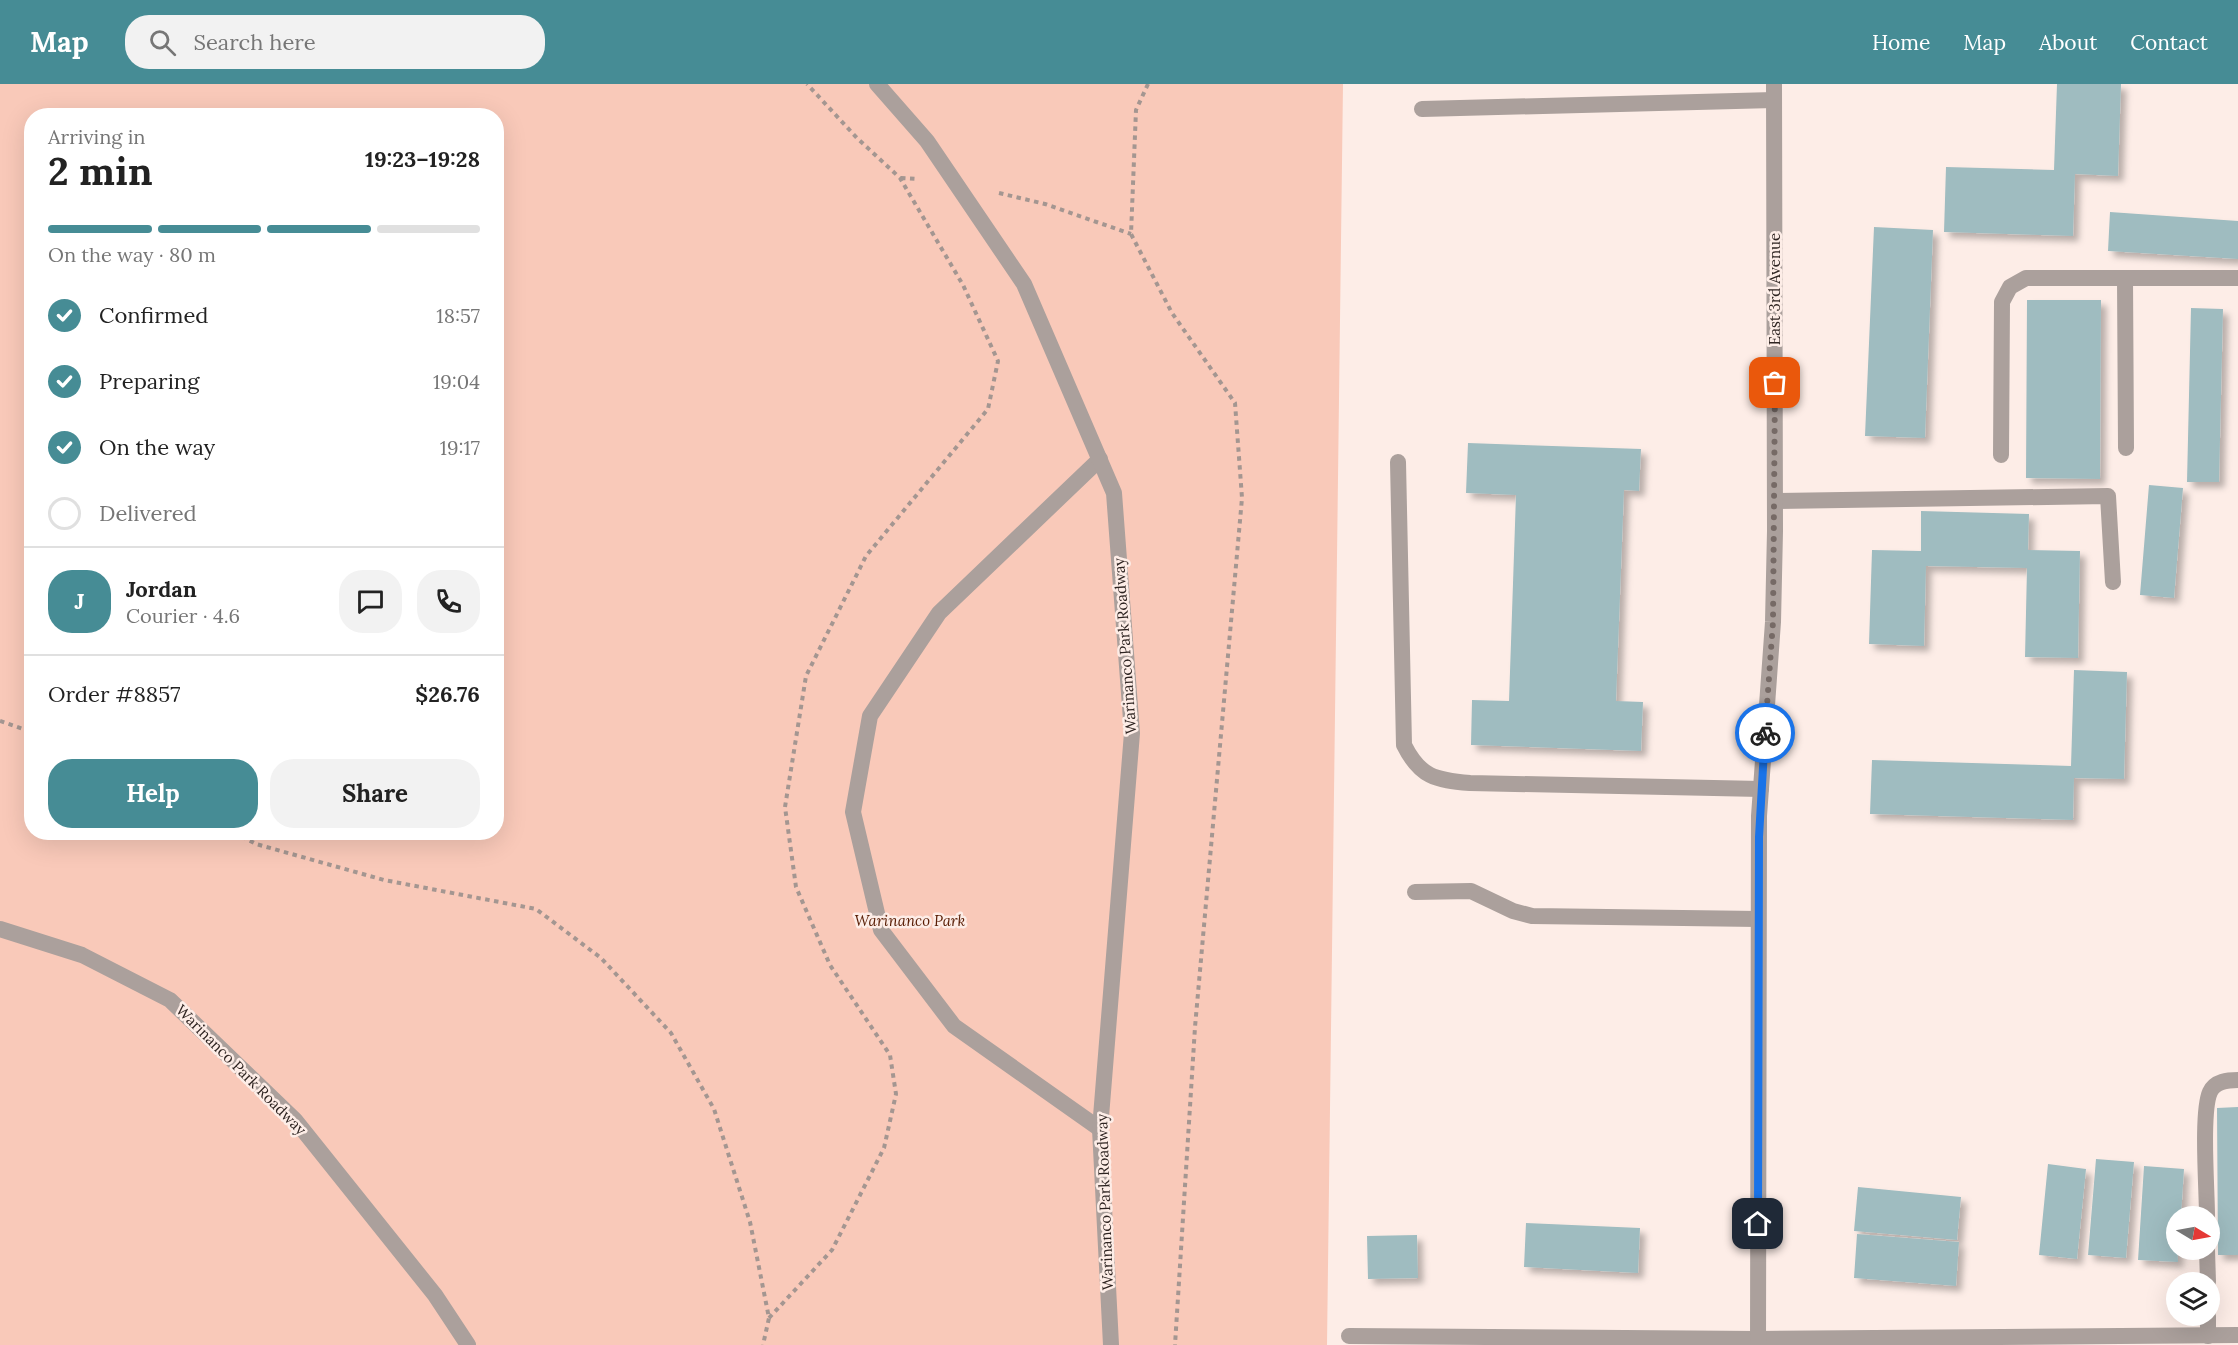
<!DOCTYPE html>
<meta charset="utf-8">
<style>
body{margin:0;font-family:Lora,serif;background:#f2f2f2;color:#222;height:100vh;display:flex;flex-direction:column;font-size:22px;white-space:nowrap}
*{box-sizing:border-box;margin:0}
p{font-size:20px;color:#767676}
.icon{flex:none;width:33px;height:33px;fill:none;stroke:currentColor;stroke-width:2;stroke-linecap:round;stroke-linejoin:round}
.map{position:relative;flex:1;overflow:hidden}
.panel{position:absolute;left:24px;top:24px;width:480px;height:732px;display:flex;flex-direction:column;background:#fff;border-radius:24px;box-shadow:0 6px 24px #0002}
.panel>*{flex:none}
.needle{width:39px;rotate:100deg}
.buttons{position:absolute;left:2166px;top:1122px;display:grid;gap:12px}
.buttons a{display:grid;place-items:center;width:54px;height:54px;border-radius:50%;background:#fff;box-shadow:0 6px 24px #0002;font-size:30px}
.pin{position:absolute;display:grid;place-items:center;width:51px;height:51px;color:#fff;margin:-26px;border-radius:12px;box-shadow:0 3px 9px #0006}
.courier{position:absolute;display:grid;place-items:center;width:60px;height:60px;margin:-30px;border:4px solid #1a73e8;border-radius:50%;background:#fff;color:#222;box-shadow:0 2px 8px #0007}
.overview em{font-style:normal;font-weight:700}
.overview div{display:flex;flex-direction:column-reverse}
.overview{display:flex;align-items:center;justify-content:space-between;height:102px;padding:0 24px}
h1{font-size:39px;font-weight:700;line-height:45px}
.bar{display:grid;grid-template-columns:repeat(4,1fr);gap:9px 6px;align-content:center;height:72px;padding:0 24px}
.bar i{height:8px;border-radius:4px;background:#e0e0e0}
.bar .on{background:#468c95}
.bar p{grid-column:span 4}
.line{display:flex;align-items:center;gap:15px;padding:0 24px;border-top:2px solid #e0e0e0}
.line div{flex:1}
.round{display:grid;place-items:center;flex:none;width:63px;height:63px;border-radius:24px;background:#f2f2f2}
ol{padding:0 24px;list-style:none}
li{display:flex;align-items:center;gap:18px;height:66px}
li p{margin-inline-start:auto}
li .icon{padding:6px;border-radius:50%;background:#468c95;color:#fff;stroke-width:4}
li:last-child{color:#767676}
li i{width:33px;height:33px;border:3px solid #e0e0e0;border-radius:50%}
.primary-button{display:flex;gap:12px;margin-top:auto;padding:12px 24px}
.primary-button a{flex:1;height:69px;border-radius:24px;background:#468c95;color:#fff;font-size:24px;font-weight:700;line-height:69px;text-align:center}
.primary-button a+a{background:#f2f2f2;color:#222}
header{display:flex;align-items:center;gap:36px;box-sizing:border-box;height:84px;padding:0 30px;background:#468c95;color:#fff}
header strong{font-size:28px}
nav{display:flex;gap:33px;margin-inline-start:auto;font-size:21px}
.search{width:420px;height:54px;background:#f2f2f2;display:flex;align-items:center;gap:15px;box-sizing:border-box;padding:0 21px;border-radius:24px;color:#767676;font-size:22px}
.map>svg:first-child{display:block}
.green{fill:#f9c9b9;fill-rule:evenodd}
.building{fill:#9fbcc0;filter:url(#shadow)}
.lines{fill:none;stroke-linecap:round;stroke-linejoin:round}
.path{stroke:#a49691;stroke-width:4;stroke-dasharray:4.5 4.5;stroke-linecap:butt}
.service{stroke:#aba09c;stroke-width:16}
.minor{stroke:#aba09c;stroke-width:16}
.tertiary{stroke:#aba09c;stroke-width:16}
.done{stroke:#766a66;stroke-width:6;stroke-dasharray:0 10.8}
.route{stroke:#1a73e8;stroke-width:8}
.labels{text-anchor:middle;stroke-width:5;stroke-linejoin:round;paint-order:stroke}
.street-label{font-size:15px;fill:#2d2320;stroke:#fdede7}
.park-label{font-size:15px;font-style:italic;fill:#591d04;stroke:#fdede7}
</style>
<header>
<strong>Map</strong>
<div class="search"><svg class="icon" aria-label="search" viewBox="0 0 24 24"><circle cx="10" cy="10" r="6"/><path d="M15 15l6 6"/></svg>Search here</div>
<nav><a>Home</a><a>Map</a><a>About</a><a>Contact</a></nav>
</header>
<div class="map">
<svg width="2238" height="1261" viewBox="0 0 2238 1261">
<defs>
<filter id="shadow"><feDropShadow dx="5.5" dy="5.5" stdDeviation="3" flood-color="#0004"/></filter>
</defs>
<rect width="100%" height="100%" fill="#fdede7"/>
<path class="green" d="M0 0H1343L1327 1261H0ZM32 32H496V748H32Z"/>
<path class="building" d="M2057 0H2121L2118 92 2075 90 2073 152 1944 148 1946 83 2054 86Z
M2110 128 2238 137V175L2108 167Z
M1874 143 1933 146 1925 354 1865 352Z
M2027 216H2101L2100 395 2026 394Z
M2191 224 2223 225 2219 398H2187Z
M1468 359 1641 365 1639 407 1624 406 1616 617 1643 618 1641 667 1471 661 1472 616 1509 617 1516 411 1466 409Z
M2149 401 2183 404 2174 514 2140 511Z
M1921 427 2029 430 2028 466 2080 467 2078 574 2025 573 2027 484 1926 482 1924 562 1869 560 1872 466 1921 467Z
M2074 586 2127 588 2124 695 2074 694 2073 736 1870 730 1872 676 2071 682Z
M2238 1023V1171H2218L2217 1024Z
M2096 1075 2134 1078 2126 1174 2088 1171Z
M2048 1080 2086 1085 2077 1175 2039 1171Z
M2144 1082 2184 1085 2181 1132H2176L2178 1178 2138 1176Z
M1858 1103 1961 1113 1957 1156 1854 1147Z
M1526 1139 1640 1144 1638 1189 1524 1183Z
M1857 1150 1959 1158 1956 1202 1854 1194Z
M1417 1151 1418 1194 1368 1195 1367 1152Z"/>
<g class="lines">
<path class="path" d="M1148 0 1136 26 1131 150 1172 229 1235 319 1242 414 1195 943 1175 1261
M901 94 918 95
M999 109 1045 120 1131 150
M0 637 32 648
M234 748 256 760 384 796 536 825 601 874 671 949 714 1025 750 1138 769 1234 763 1261
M769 1234 832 1166 884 1064 896 1010 890 971 830 881 796 803 785 723 806 592 866 472 988 325 998 277 963 201 900 94 857 54 807 0"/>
<path class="service" d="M1422 25 1774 16
M2125 194 2126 364
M2001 371 2002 218 2010 203 2026 194H2238
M1398 378 1404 661C1420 693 1435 696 1470 699L1761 705
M1775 417 2108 412 2113 498
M1415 808 1471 807 1513 827 1532 832 1758 835
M1100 1045 954 942 881 846 853 728 870 632 939 529 1100 375
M2207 1132C2207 1106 2201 1028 2210 1008 2215 997 2228 996 2238 996
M2207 1166 2208 1198
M2208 1232V1252"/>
<path class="minor" d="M877 0 927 57 1024 200 1114 409 1132 649 1100 1045 1111 1261
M0 845 82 871 170 916 295 1036 435 1211 468 1261
M1349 1252 1758 1255 2238 1251"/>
<path class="tertiary" d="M1758 1261 1759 732 1773 538 1775 447 1774 0"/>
</g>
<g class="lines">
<path class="done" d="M1765 649 1773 538 1775 299"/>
<path class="route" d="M1758 1140 1759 753 1765 649"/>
</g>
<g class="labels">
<g class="street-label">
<text transform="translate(1775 205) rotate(-90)" y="5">East 3rd Avenue</text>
<text transform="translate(1125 562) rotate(-94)" y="5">Warinanco Park Roadway</text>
<text transform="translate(241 986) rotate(45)" y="5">Warinanco Park Roadway</text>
<text transform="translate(1105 1118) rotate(-92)" y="5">Warinanco Park Roadway</text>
</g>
<g class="park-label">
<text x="910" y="842">Warinanco Park</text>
</g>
</g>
</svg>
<div class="buttons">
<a><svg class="needle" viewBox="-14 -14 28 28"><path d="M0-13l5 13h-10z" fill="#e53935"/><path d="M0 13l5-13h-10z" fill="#767676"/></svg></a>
<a><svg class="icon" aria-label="layers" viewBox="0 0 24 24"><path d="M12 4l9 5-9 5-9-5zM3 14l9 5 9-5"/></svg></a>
</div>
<div class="pin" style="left:1775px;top:299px;background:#ea580c"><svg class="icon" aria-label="bag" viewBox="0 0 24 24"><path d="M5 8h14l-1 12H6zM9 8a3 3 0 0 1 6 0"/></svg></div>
<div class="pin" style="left:1758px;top:1140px;background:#1f2937"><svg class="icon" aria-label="home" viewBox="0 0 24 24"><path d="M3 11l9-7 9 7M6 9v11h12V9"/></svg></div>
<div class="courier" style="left:1765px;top:649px"><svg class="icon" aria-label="bike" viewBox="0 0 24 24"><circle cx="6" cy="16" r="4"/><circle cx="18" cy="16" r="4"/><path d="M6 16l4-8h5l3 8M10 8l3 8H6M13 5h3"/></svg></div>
<section class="panel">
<div class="overview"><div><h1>2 min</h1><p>Arriving in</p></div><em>19:23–19:28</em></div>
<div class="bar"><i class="on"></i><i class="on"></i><i class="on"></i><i></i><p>On the way · 80 m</p></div>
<ol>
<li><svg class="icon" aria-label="check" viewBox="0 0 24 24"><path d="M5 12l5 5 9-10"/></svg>Confirmed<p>18:57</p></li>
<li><svg class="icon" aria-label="check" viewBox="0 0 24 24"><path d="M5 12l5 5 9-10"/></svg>Preparing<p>19:04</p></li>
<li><svg class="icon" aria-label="check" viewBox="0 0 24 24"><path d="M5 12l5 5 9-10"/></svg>On the way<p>19:17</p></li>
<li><i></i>Delivered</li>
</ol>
<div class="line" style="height:108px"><b class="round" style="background:#468c95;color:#fff">J</b><div><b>Jordan</b><p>Courier · 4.6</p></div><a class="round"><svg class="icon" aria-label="chat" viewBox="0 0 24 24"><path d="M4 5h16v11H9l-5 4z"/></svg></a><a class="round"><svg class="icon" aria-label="phone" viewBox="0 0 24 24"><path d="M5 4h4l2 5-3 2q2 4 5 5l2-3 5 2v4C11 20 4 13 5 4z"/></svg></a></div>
<div class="line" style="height:78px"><div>Order #8857</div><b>$26.76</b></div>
<div class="primary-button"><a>Help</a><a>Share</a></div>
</section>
</div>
